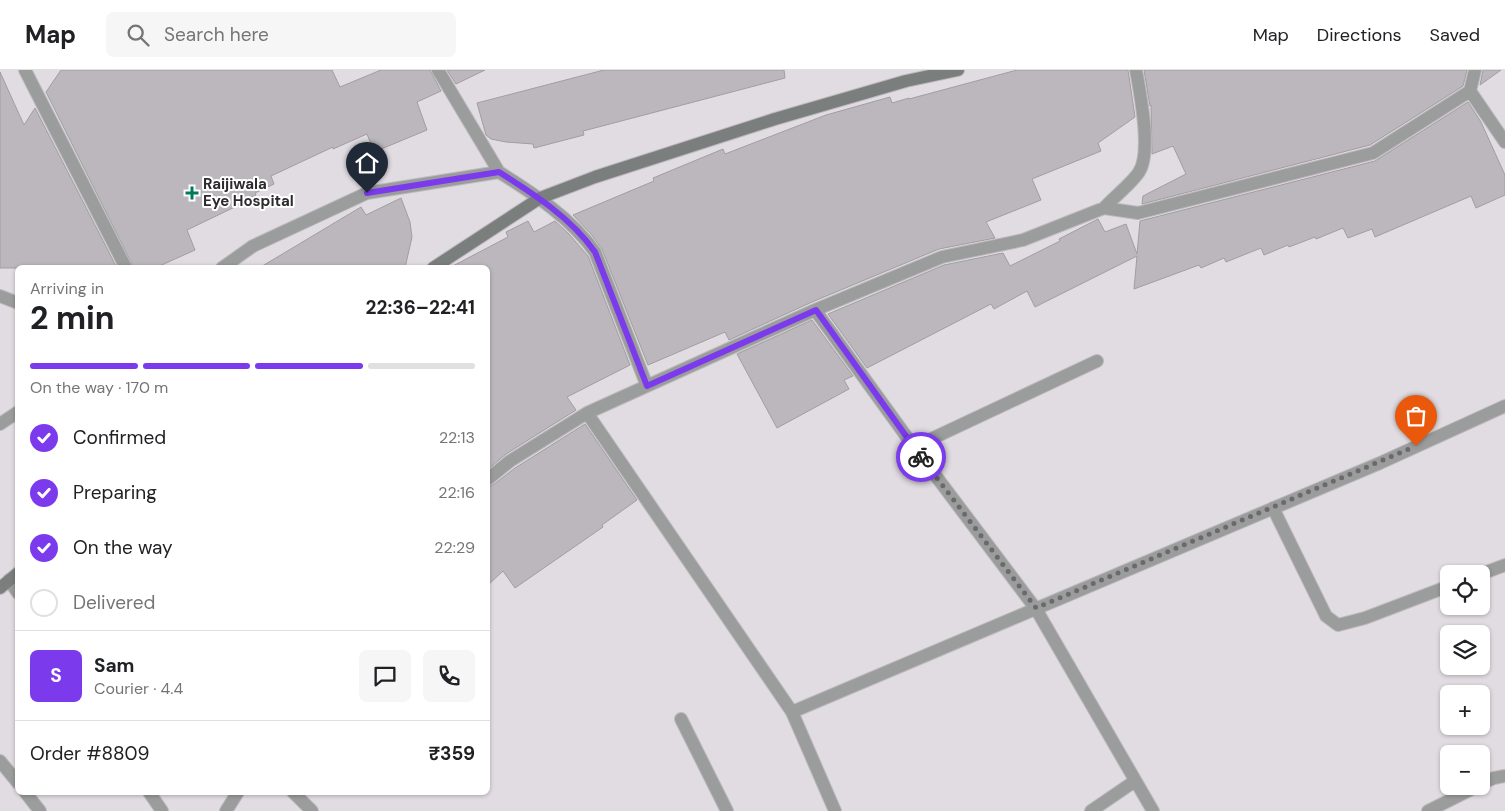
<!DOCTYPE html>
<meta charset="utf-8">
<style>
body{margin:0;font-family:"DM Sans",sans-serif;background:#f6f6f6;color:#202124;height:100vh;display:flex;flex-direction:column;font-size:19px;white-space:nowrap}
*{box-sizing:border-box;margin:0}
p{font-size:16px;color:#757577}
.icon{flex:none;width:28px;height:28px;fill:none;stroke:currentColor;stroke-width:2;stroke-linecap:round;stroke-linejoin:round}
.map{position:relative;flex:1;overflow:hidden}
.panel{position:absolute;left:15px;top:195px;width:475px;height:530px;display:flex;flex-direction:column;background:#fff;border-radius:8px;box-shadow:0 1px 4px #0004}
.panel>*{flex:none}
.tools{position:absolute;left:1440px;top:495px;display:grid;gap:10px}
.tools a{display:grid;place-items:center;width:50px;height:50px;border-radius:8px;background:#fff;box-shadow:0 1px 4px #0004;font-size:25px}
.pin{position:absolute;display:grid;place-items:center;width:42px;height:42px;color:#fff;margin:-51px -21px;border-radius:50% 50% 50% 0;rotate:-45deg;box-shadow:0 0 5px #0007}
.pin .icon{rotate:45deg}
.courier{position:absolute;display:grid;place-items:center;width:50px;height:50px;margin:-25px;border:4px solid #7c3aed;border-radius:50%;background:#fff;color:#222;box-shadow:0 1px 6px #0007}
.head em{font-style:normal;font-weight:700}
.head div{display:flex;flex-direction:column-reverse}
.head{display:flex;align-items:center;justify-content:space-between;height:85px;padding:0 15px}
h1{font-size:32px;font-weight:700;line-height:38px}
.bar{display:grid;grid-template-columns:repeat(4,1fr);gap:8px 5px;align-content:center;height:60px;padding:0 15px}
.bar i{height:6px;border-radius:4px;background:#e0e0e0}
.bar .active{background:#7c3aed}
.bar p{grid-column:span 4}
.line{display:flex;align-items:center;gap:12px;padding:0 15px;border-top:1px solid #e0e0e0}
.line div{flex:1}
.round{display:grid;place-items:center;flex:none;width:52px;height:52px;border-radius:8px;background:#f6f6f6}
ol{padding:0 15px;list-style:none}
li{display:flex;align-items:center;gap:15px;height:55px}
li p{margin-inline-start:auto}
li .icon{padding:5px;border-radius:50%;background:#7c3aed;color:#fff;stroke-width:4}
li:last-child{color:#757577}
li i{width:28px;height:28px;border:2px solid #e0e0e0;border-radius:50%}
header{display:flex;align-items:center;gap:30px;box-sizing:border-box;height:70px;padding:0 25px;background:#fff;border-bottom:1px solid #e0e0e0}
header strong{font-size:24px}
nav{display:flex;gap:28px;margin-inline-start:auto;font-size:18px}
.search{width:350px;height:45px;background:#f6f6f6;display:flex;align-items:center;gap:12px;box-sizing:border-box;padding:0 18px;border-radius:8px;color:#757577;font-size:19px}
.map>svg:first-child{display:block}
.building{fill:#bcb7bc;stroke:#a19da2}
.lines{fill:none;stroke-linecap:round;stroke-linejoin:round}
.street-casing{stroke:#bdb9bd;stroke-width:14}
.secondary-casing{stroke:#bdb9bd;stroke-width:14}
.street{stroke:#9a9d9c;stroke-width:12}
.secondary{stroke:#7a7e7c;stroke-width:12}
.done{stroke:#6c696c;stroke-width:5;stroke-dasharray:0 9}
.route{stroke:#7c3aed;stroke-width:6}
.poi-dot{fill:#007b59;stroke:#fff;stroke-width:2}
.labels{text-anchor:middle;stroke-width:4;stroke-linejoin:round;paint-order:stroke}
.poi-label{font-size:15px;font-weight:bold;fill:#2d2b2d;stroke:#fff;text-anchor:start}
</style>
<header>
<strong>Map</strong>
<div class="search"><svg class="icon" aria-label="search" viewBox="0 0 24 24"><circle cx="10" cy="10" r="6"/><path d="M15 15l6 6"/></svg>Search here</div>
<nav><a>Map</a><a>Directions</a><a>Saved</a></nav>
</header>
<div class="map">
<svg width="1505" height="741" viewBox="0 0 1505 741">
<rect width="100%" height="100%" fill="#e1dce1"/>
<path class="building" d="M61 0H332L340 17 381 0H430L441 21 417 32 427 60 374 82 367 64 333 79V77L271 106 274 114 255 123 256 125 239 133V135L187 160 195 180 155 198H134L46 22Z
M447 0H485L456 14Z
M604 0H784L785 8 606 55 583 61 584 65 534 78 533 74 506 72 491 69 486 65 477 33Z
M1017 0H1128L1135 47 1098 73 1101 81 1032 109 1041 130 986 152 995 168 939 179 812 232 729 270 725 262 648 295 602 179 591 164 573 145 654 111 653 108 723 79 725 84 826 45 890 27 892 33 909 28V29Z
M1144 0H1467L1463 16 1370 75 1142 134 1143 126 1186 104 1173 76 1152 84 1151 35 1150 36Z
M1483 0H1501L1480 15Z
M0 2 24 55 35 38 117 198H0Z
M1468 32 1481 52 1505 105V125L1476 138 1471 126 1375 167 1372 159 1348 168 1343 158 1316 169 1315 167 1289 177 1288 175 1264 185 1261 178 1226 192 1224 188 1201 198 1199 195 1134 219 1137 186 1035 237 1027 221 994 239 991 234 867 298 828 244 944 195 1003 183 1010 196 1060 171 1059 169 1098 149 1105 162 1126 154 1137 184 1140 151 1375 91Z
M401 128 410 152 412 167 405 198H259L361 137 366 145Z
M528 151 534 162 555 151 569 164 588 186 630 295 567 327 576 340 506 384 488 399V198H449L508 167 506 162Z
M812 250 853 306 844 310 849 319 777 358 737 284Z
M585 354 637 430 602 455 603 457 515 518 503 501 488 515V417L493 415 515 398Z"/>
<g class="lines">
<g class="street-casing">
<path id="street" d="M25 0 126 198
M438 0 499 102
M1470 21 1505 72
M1104 138C1113 128 1132 113 1139 102 1152 82 1140 23 1136 0
M222 198 253 176 367 123 499 102C534 124 571 148 595 182L647 316
M0 226 18 233
M815 240 914 377 1036 539 1153 741
M587 343 792 642 835 741
M0 354 18 342
M914 377 1097 291
M488 409 510 391 587 343 815 240 942 187 1023 170 1104 138 1138 143 1373 83 1470 21 1475 0
M1273 438 1326 546 1338 555 1365 548 1449 516
M1481 504 1505 495
M9 510 18 523
M792 642 1380 393 1505 336
M681 649 727 741
M0 691 18 713
M1481 714 1494 708 1505 706
M25 722 40 741
M149 722 162 741
M293 722 312 741
M226 741 238 722
M1091 741 1135 711
M1428 741 1478 716"/>
</g>
<g class="secondary-casing">
<path id="secondary" d="M433 198 540 128 595 107 775 49 906 11 958 0
M0 518 18 503"/>
</g>
<use href="#street" class="street"/>
<use href="#secondary" class="secondary"/>
</g>
<g class="lines">
<path class="done" d="M921 387 1036 538 1416 376"/>
<path class="route" d="M367 123 499 102C534 124 571 148 595 182L647 316 816 240 921 387"/>
</g>
<path class="poi-dot" d="M189.5 115.5h5v5h5v5h-5v5h-5v-5h-5v-5h5z"/>
<g class="labels">
<g class="poi-label">
<text x="203" y="119">Raijiwala<tspan x="203" dy="17">Eye Hospital</tspan></text>
</g>
</g>
</svg>
<div class="tools">
<a><svg class="icon" aria-label="locate" viewBox="0 0 24 24"><circle cx="12" cy="12" r="6"/><path d="M12 2v4M12 18v4M2 12h4M18 12h4"/></svg></a>
<a><svg class="icon" aria-label="layers" viewBox="0 0 24 24"><path d="M12 4l9 5-9 5-9-5zM3 14l9 5 9-5"/></svg></a>
<a>+</a>
<a>−</a>
</div>
<div class="pin" style="left:1416px;top:376px;background:#ea580c"><svg class="icon" aria-label="bag" viewBox="0 0 24 24"><path d="M5 8h14l-1 12H6zM9 8a3 3 0 0 1 6 0"/></svg></div>
<div class="pin" style="left:367px;top:123px;background:#1f2937"><svg class="icon" aria-label="home" viewBox="0 0 24 24"><path d="M3 11l9-7 9 7M6 9v11h12V9"/></svg></div>
<div class="courier" style="left:921px;top:387px"><svg class="icon" aria-label="bike" viewBox="0 0 24 24"><circle cx="6" cy="16" r="4"/><circle cx="18" cy="16" r="4"/><path d="M6 16l4-8h5l3 8M10 8l3 8H6M13 5h3"/></svg></div>
<section class="panel">
<div class="head"><div><h1>2 min</h1><p>Arriving in</p></div><em>22:36–22:41</em></div>
<div class="bar"><i class="active"></i><i class="active"></i><i class="active"></i><i></i><p>On the way · 170 m</p></div>
<ol>
<li><svg class="icon" aria-label="check" viewBox="0 0 24 24"><path d="M5 12l5 5 9-10"/></svg>Confirmed<p>22:13</p></li>
<li><svg class="icon" aria-label="check" viewBox="0 0 24 24"><path d="M5 12l5 5 9-10"/></svg>Preparing<p>22:16</p></li>
<li><svg class="icon" aria-label="check" viewBox="0 0 24 24"><path d="M5 12l5 5 9-10"/></svg>On the way<p>22:29</p></li>
<li><i></i>Delivered</li>
</ol>
<div class="line" style="height:90px"><b class="round" style="background:#7c3aed;color:#fff">S</b><div><b>Sam</b><p>Courier · 4.4</p></div><a class="round"><svg class="icon" aria-label="chat" viewBox="0 0 24 24"><path d="M4 5h16v11H9l-5 4z"/></svg></a><a class="round"><svg class="icon" aria-label="phone" viewBox="0 0 24 24"><path d="M5 4h4l2 5-3 2q2 4 5 5l2-3 5 2v4C11 20 4 13 5 4z"/></svg></a></div>
<div class="line" style="height:65px"><div>Order #8809</div><b>₹359</b></div>
</section>
</div>
